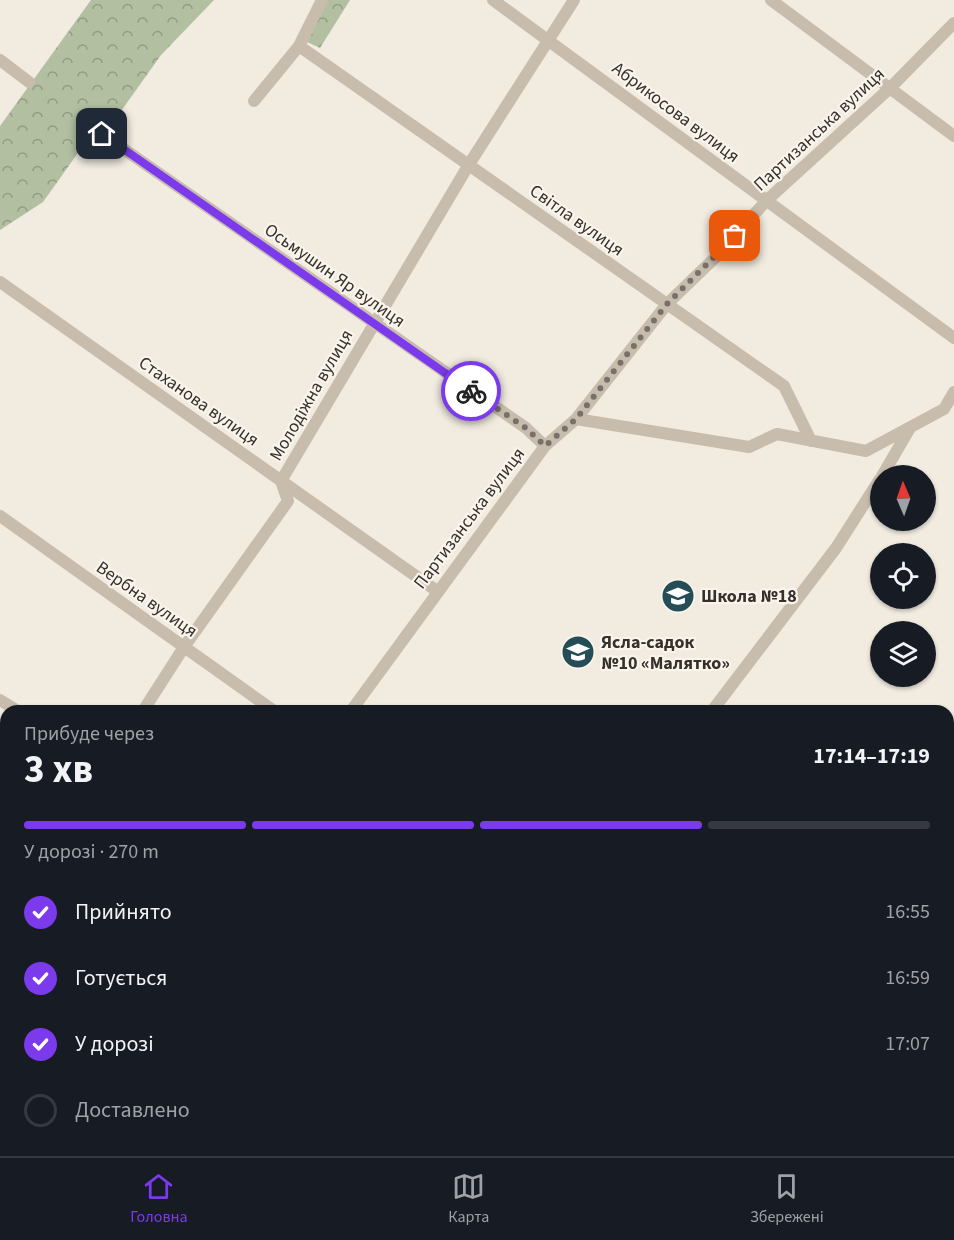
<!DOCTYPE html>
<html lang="uk">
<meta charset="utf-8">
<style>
body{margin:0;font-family:"Source Sans 3",sans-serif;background:#242831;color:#f1f3f6;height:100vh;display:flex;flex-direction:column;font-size:22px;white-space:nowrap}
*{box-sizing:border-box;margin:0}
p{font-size:20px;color:#9ea1a6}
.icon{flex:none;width:33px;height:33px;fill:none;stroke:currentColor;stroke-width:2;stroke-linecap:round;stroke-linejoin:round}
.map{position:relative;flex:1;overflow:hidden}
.side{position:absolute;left:0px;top:705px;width:954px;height:452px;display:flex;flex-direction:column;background:#171b24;border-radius:18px 18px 0 0;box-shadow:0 2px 4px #0004}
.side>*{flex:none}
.needle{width:39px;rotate:358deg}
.buttons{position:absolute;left:870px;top:465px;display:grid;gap:12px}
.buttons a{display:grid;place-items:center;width:66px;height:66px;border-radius:50%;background:#171b24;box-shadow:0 2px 4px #0004;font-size:30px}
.pin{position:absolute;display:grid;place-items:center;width:51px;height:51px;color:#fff;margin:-26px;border-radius:12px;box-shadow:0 3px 9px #0006}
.courier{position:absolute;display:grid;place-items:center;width:60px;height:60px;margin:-30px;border:4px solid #7c3aed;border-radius:50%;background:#fff;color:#222;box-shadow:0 2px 8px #0007}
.head em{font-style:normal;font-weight:700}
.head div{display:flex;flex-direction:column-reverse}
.head{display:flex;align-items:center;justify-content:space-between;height:102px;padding:0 24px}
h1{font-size:39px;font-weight:700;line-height:45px}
.bar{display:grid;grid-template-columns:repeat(4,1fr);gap:9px 6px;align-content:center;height:72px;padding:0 24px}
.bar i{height:8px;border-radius:4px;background:#363941}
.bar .on{background:#7c3aed}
.bar p{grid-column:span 4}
ol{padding:0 24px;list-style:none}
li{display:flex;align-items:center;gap:18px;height:66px}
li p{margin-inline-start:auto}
li .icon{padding:6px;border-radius:50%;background:#7c3aed;color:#fff;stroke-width:4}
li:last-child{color:#9ea1a6}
li i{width:33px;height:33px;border:3px solid #363941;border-radius:50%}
.menu{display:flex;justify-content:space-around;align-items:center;height:84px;border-top:2px solid #363941;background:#171b24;font-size:16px;color:#9ea1a6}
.menu a{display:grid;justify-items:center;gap:3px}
.menu .on{color:#7c3aed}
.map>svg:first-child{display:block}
.grass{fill:#b2bfa1}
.forest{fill:url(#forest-crowns)}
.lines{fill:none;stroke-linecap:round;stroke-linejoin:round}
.minor{stroke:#c8bcad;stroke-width:12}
.primary{stroke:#78695d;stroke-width:15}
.done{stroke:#78716a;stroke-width:6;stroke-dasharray:0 10.8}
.route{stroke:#7c3aed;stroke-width:8}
.labels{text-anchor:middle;stroke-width:4.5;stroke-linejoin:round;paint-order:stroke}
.street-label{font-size:18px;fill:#37302b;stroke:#f9f4ec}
.poi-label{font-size:18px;font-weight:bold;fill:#37302b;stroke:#f9f4ec;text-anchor:start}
</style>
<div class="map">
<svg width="954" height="1156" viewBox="0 0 954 1156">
<defs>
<pattern id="forest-crowns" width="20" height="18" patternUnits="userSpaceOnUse" patternTransform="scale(1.5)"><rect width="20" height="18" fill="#b2bfa1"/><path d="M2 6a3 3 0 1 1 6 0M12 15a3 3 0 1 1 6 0" fill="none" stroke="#929c83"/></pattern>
</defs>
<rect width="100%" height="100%" fill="#f1ebe0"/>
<path class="grass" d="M954 803V901H948V804Z
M6 910V1150L108 1151 106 1156H0V916Z"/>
<path class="forest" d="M91 0H214L161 55 109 128 90 136 43 202 0 230V126Z
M327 0H350L320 48 307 42Z
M948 901H954V1026L948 1024Z
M526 1151V1150L595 1151 580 1156H504L507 1151Z"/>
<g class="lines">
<path class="minor" d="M493 0 954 338
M771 0 954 136
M299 46 784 386 811 441
M0 60 29 82
M254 101 299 46 322 0
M102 134 526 428 545 446
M0 282 437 591
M944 409 954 392
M576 419 749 447 777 434 866 451 944 409
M882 476 910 428
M0 516 274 711
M0 700 18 711
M143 711 184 647 288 501 281 481 468 166 574 0
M351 711 545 446 576 419 667 304 720 253 766 201 890 88 954 23
M712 711 836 548 880 479
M948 748 954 746
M0 854 6 858
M0 907 6 901
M112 1156 114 1150
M275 1156 277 1150
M405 1156 406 1150"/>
<path class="primary" d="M948 783 954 782
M476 1156 480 1150"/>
</g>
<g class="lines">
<path class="done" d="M471 391 526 428 545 446 576 419 667 304 735 236"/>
<path class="route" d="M102 134 471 391"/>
</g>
<defs>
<g id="school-disc" transform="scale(1.725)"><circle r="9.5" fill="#244d55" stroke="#f9f4ec"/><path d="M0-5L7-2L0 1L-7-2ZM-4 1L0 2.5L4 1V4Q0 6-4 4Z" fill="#fff"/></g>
</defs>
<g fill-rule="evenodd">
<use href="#school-disc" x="678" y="596"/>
<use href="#school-disc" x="578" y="652"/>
</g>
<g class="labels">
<g class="street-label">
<text transform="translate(676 112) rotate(37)" y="6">Абрикосова вулиця</text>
<text transform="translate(819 129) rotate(-43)" y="6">Партизанська вулиця</text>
<text transform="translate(577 220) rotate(35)" y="6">Світла вулиця</text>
<text transform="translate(335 275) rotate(35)" y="6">Осьмушин Яр вулиця</text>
<text transform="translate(311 395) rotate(-60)" y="6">Молодіжна вулиця</text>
<text transform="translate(199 401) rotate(35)" y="6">Стаханова вулиця</text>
<text transform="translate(469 518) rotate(-53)" y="6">Партизанська вулиця</text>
<text transform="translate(147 599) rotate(35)" y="6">Вербна вулиця</text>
</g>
<g class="poi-label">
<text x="701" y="602">Школа №18</text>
<text x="601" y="648">Ясла-садок<tspan x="601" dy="21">№10 «Малятко»</tspan></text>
</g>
</g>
</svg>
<div class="buttons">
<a><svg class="needle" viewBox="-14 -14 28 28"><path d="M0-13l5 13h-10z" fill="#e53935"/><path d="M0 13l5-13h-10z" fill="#9ea1a6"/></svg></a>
<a><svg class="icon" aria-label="locate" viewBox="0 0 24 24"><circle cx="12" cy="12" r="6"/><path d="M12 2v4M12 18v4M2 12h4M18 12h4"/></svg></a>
<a><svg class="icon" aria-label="layers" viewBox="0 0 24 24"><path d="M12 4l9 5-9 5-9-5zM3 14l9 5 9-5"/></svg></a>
</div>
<div class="pin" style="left:735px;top:236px;background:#ea580c"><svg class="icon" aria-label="bag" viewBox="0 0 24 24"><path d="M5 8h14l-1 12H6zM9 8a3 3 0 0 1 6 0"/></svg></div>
<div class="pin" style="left:102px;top:134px;background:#1f2937"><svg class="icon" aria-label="home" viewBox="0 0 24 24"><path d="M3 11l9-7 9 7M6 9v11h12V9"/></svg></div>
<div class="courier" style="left:471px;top:391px"><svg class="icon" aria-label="bike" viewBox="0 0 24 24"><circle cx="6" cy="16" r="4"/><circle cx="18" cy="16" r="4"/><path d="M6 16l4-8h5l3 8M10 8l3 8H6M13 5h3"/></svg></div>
<section class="side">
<div class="head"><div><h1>3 хв</h1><p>Прибуде через</p></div><em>17:14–17:19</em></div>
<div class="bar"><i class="on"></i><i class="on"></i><i class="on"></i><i></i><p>У дорозі · 270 m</p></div>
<ol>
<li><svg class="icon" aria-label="check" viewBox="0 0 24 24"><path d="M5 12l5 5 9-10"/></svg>Прийнято<p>16:55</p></li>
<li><svg class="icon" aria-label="check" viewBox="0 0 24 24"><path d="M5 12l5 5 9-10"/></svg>Готується<p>16:59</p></li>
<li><svg class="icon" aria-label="check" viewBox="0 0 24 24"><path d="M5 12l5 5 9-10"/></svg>У дорозі<p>17:07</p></li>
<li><i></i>Доставлено</li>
</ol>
</section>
</div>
<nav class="menu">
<a class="on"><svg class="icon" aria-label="home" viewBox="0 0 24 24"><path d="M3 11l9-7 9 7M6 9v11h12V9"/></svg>Головна</a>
<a><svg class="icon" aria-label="map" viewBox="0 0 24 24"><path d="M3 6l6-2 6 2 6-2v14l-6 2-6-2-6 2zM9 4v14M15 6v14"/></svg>Карта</a>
<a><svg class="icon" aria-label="saved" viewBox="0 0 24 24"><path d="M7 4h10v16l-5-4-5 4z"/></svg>Збережені</a>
</nav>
